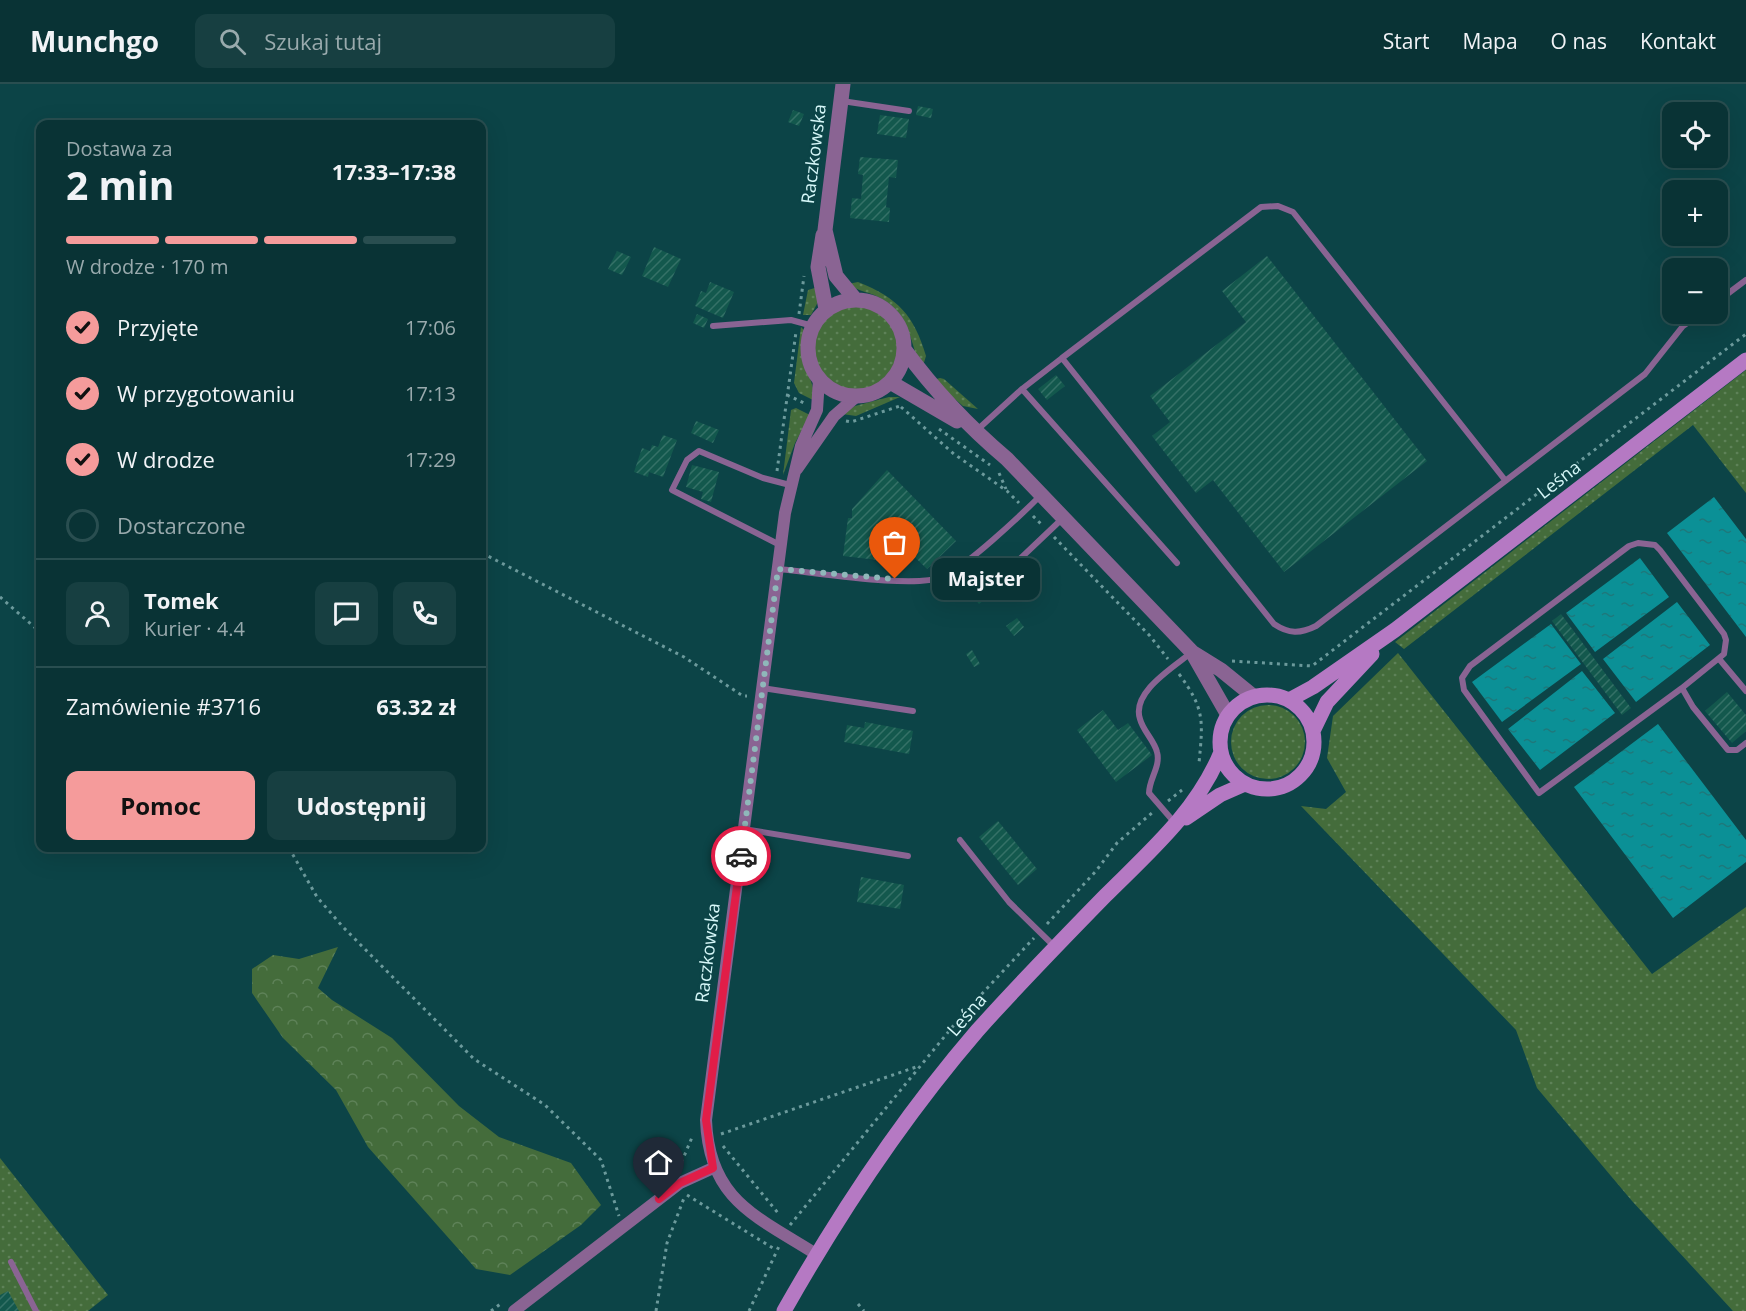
<!DOCTYPE html>
<html lang="pl">
<meta charset="utf-8">
<style>
body{margin:0;font-family:"Open Sans",sans-serif;background:#173f41;color:#f1f3f6;height:100vh;display:flex;flex-direction:column;font-size:22px;white-space:nowrap}
*{box-sizing:border-box;margin:0}
p{font-size:20px;color:#99aaad}
.icon{flex:none;width:33px;height:33px;fill:none;stroke:currentColor;stroke-width:2;stroke-linecap:round;stroke-linejoin:round}
.map{position:relative;flex:1;overflow:hidden}
.sheet{position:absolute;left:36px;top:36px;width:450px;height:732px;display:flex;flex-direction:column;background:#093335;border-radius:12px;box-shadow:0 6px 24px #0002,0 0 0 2px #294e50}
.sheet>*{flex:none}
.fabs{position:absolute;left:1662px;top:18px;display:grid;gap:12px}
.fabs a{display:grid;place-items:center;width:66px;height:66px;border-radius:12px;background:#093335;box-shadow:0 6px 24px #0002,0 0 0 2px #294e50;font-size:30px}
.pin{position:absolute;display:grid;place-items:center;width:51px;height:51px;color:#fff;margin:-62px -26px;border-radius:50% 50% 50% 0;rotate:-45deg;box-shadow:0 0 6px #0007}
.pin .icon{rotate:45deg}
.courier{position:absolute;display:grid;place-items:center;width:60px;height:60px;margin:-30px;border:4px solid #e11d48;border-radius:50%;background:#fff;color:#222;box-shadow:0 2px 8px #0007}
.bubble{position:absolute;height:42px;border-radius:12px;background:#093335;box-shadow:0 6px 24px #0002,0 0 0 2px #294e50;font-size:20px;font-weight:700;line-height:42px;text-align:center}
.overview em{font-style:normal;font-weight:700}
.overview div{display:flex;flex-direction:column-reverse}
.overview{display:flex;align-items:center;justify-content:space-between;height:102px;padding:0 30px}
h1{font-size:39px;font-weight:700;line-height:45px}
.bar{display:grid;grid-template-columns:repeat(4,1fr);gap:9px 6px;align-content:center;height:72px;padding:0 30px}
.bar i{height:8px;border-radius:4px;background:#294e50}
.bar .selected{background:#f59b9b}
.bar p{grid-column:span 4}
.line{display:flex;align-items:center;gap:15px;padding:0 30px;border-top:2px solid #294e50}
.line div{flex:1}
.round{display:grid;place-items:center;flex:none;width:63px;height:63px;border-radius:12px;background:#173f41}
ol{padding:0 30px;list-style:none}
li{display:flex;align-items:center;gap:18px;height:66px}
li p{margin-inline-start:auto}
li .icon{padding:6px;border-radius:50%;background:#f59b9b;color:#111;stroke-width:4}
li:last-child{color:#99aaad}
li i{width:33px;height:33px;border:3px solid #294e50;border-radius:50%}
.primary-button{display:flex;gap:12px;margin-top:auto;padding:12px 30px}
.primary-button a{flex:1;height:69px;border-radius:12px;background:#f59b9b;color:#111;font-size:24px;font-weight:700;line-height:69px;text-align:center}
.primary-button a+a{background:#173f41;color:#f1f3f6}
header{display:flex;align-items:center;gap:36px;box-sizing:border-box;height:84px;padding:0 30px;background:#093335;border-bottom:2px solid #294e50}
header strong{font-size:28px}
nav{display:flex;gap:33px;margin-inline-start:auto;font-size:21px}
.search{width:420px;height:54px;background:#173f41;display:flex;align-items:center;gap:15px;box-sizing:border-box;padding:0 21px;border-radius:12px;color:#99aaad;font-size:22px}
.map>svg:first-child{display:block}
.grass{fill:url(#grass-dots)}
.forest{fill:url(#forest-crowns)}
.water{fill:url(#water-ripples)}
.building{fill:url(#building-hatch)}
.lines{fill:none;stroke-linecap:round;stroke-linejoin:round}
.path{stroke:#6c9a9c;stroke-width:3;stroke-dasharray:3 4.5;stroke-linecap:butt}
.service{stroke:#8a6493;stroke-width:6}
.minor{stroke:#8a6493;stroke-width:12}
.tertiary{stroke:#8a6493;stroke-width:15}
.secondary{stroke:#b579c3;stroke-width:15}
.done{stroke:#8fb8ba;stroke-width:6;stroke-dasharray:0 10.8}
.route{stroke:#e11d48;stroke-width:8}
.labels{text-anchor:middle;stroke-width:4.5;stroke-linejoin:round;paint-order:stroke}
.street-label{font-size:18px;fill:#d6f7f8;stroke:#0c4447}
</style>
<header>
<strong>Munchgo</strong>
<div class="search"><svg class="icon" aria-label="search" viewBox="0 0 24 24"><circle cx="10" cy="10" r="6"/><path d="M15 15l6 6"/></svg>Szukaj tutaj</div>
<nav><a>Start</a><a>Mapa</a><a>O nas</a><a>Kontakt</a></nav>
</header>
<div class="map">
<svg width="1746" height="1227" viewBox="0 0 1746 1227">
<defs>
<pattern id="grass-dots" width="8" height="8" patternUnits="userSpaceOnUse" patternTransform="scale(1.5)"><rect width="8" height="8" fill="#446c3b"/><path d="M2 2h.1M6 6h.1" fill="none" stroke="#5e8258" stroke-width="1.8" stroke-linecap="round"/></pattern>
<pattern id="forest-crowns" width="20" height="18" patternUnits="userSpaceOnUse" patternTransform="scale(1.5)"><rect width="20" height="18" fill="#446c3b"/><path d="M2 6a3 3 0 1 1 6 0M12 15a3 3 0 1 1 6 0" fill="none" stroke="#5e8258"/></pattern>
<pattern id="water-ripples" width="26" height="14" patternUnits="userSpaceOnUse" patternTransform="scale(1.5)"><rect width="26" height="14" fill="#0b9096"/><path d="M2 4q2-2 4 0t4 0M15 11q2-2 4 0t4 0" fill="none" stroke="#1e787b"/></pattern>
<pattern id="building-hatch" width="6" height="6" patternUnits="userSpaceOnUse" patternTransform="scale(1.5)"><rect width="6" height="6" fill="#13584d"/><path d="M-1 1l2-2M0 6l6-6M5 7l2-2" fill="none" stroke="#357167"/></pattern>
</defs>
<rect width="100%" height="100%" fill="#0c4447"/>
<path class="grass" d="M858 198C898 214 914 231 926 272L922 285C909 258 911 231 882 215 871 208 859 208 848 200Z
M818 203V218L811 231H803L808 206Z
M808 264a48 48 0 1 1 96 0a48 48 0 1 1-96 0Z
M801 243 804 246C796 283 813 286 815 317L799 309 794 299Z
M1746 286V409L1693 341 1404 565 1395 558Z
M940 294 944 295 978 325 963 322 933 296Z
M889 313H900L856 332 842 330 855 322Z
M796 324 810 331 795 359 783 391 791 326Z
M1398 569 1652 890 1746 823V1227H1733L1632 1117 1537 1004 1516 946 1301 722 1326 725 1346 708 1327 674 1333 632Z
M1231 658a37 37 0 1 1 74 0a37 37 0 1 1-74 0Z
M0 1074 108 1211 88 1227H0Z"/>
<path class="forest" d="M338 863 318 904 332 916 392 954 459 1022 499 1053 571 1079 601 1121 581 1141 510 1191 476 1185 368 1063 336 1006 283 954 252 909V885L273 871 299 875Z"/>
<path class="water" d="M1714 413 1746 455V553L1667 449Z
M1640 474 1669 513 1595 568 1566 529Z
M1677 518 1710 561 1636 618 1603 575Z
M1551 540 1581 580 1502 638 1472 598Z
M1582 587 1615 629 1540 686 1508 645Z
M1658 640 1746 756V778L1673 834 1574 703Z"/>
<path class="building" d="M918 22 933 25 931 34 916 31Z
M793 26 804 30 799 42 788 38Z
M880 31 909 35 906 54 877 50Z
M860 73 898 76 896 94 889 93 886 123 890 124 889 138 850 134 852 114 861 115 863 91 858 90Z
M654 163 681 175 668 203 642 192Z
M617 167 631 173 622 191 608 185Z
M1267 172 1427 377 1284 488 1213 396 1196 409 1152 352 1170 338 1150 312 1246 238 1222 207Z
M710 198 734 208 723 234 695 222 701 207 706 209Z
M697 230 708 235 704 244 693 239Z
M1056 291 1065 302 1047 316 1038 305Z
M696 337 719 346 713 359 691 349Z
M663 351 677 356 663 393 649 388 648 393 634 388 642 364 650 367 652 361 658 363Z
M692 381 719 388 711 418 701 415 703 408 686 403Z
M887 386 956 457 927 485 890 449 881 452 878 476 843 472 848 434H852V425Z
M990 484 1004 500 979 520 966 504Z
M1561 530 1631 624 1622 631 1552 537Z
M1017 534 1024 543 1014 552 1006 542Z
M972 566 980 580 974 583 966 570Z
M1727 608 1746 631V647L1732 659 1705 627Z
M1103 626 1118 646 1128 639 1152 671 1116 698 1077 646Z
M865 638 913 647 909 670 844 658 847 641 864 644Z
M998 737 1037 785 1018 801 979 753Z
M861 793 904 801 900 825 857 818Z
M8 1207 19 1227H0V1211Z"/>
<g class="lines">
<path class="path" d="M799 230 804 192
M787 311 804 319
M901 323 954 370 1007 407 1019 419
M846 337 851 338 903 321
M939 345 990 381
M777 387 796 248
M999 389 1006 405
M1033 432 1043 442
M1054 453 1150 552 1168 575
M482 469 684 573 743 612H747
M0 513 40 548
M1232 577 1312 582 1746 250
M1179 590C1205 625 1203 637 1199 679
M1168 717 1182 706
M289 764 317 813 343 843 474 975 545 1021 601 1076 619 1132
M1047 840 1096 787 1117 759 1153 728
M721 1050 919 982
M723 1062 778 1129
M675 1089 673 1086 682 1077 693 1051
M687 1111 776 1166
M790 1141 963 930 1034 854
M858 1220 864 1227
M491 1227 503 1218
M656 1227 667 1159 684 1114
M749 1227 780 1160"/>
<path class="service" d="M842 17 909 27
M1718 217 1746 196
M713 242 791 236 813 242
M1062 274 1022 305 1177 479
M976 347 1022 305
M1505 396 1293 128 1278 122 1261 123 1062 274 1274 540C1289 550 1300 550 1316 542L1645 290 1683 242 1700 230
M1638 459 1655 461 1660 466 1724 550 1726 556 1724 570 1682 604 1539 709 1464 606 1462 594 1470 582 1629 462Z
M780 461 672 406 687 376 699 367 763 394 790 401
M778 485C813 488 914 505 942 493 964 485 1022 430 1040 412
M1005 489 1063 434
M1720 576 1746 607
M762 604 913 627
M1682 604 1693 623 1728 666H1737L1746 659
M1174 738 1149 709C1149 695 1161 682 1157 668 1154 656 1143 647 1140 635 1131 608 1174 583 1192 568
M744 745 908 772
M960 756 1009 818 1055 863
M11 1178 36 1227"/>
<path class="minor" d="M797 385 834 332 857 312
M816 1170C756 1132 709 1116 706 1036L785 429 801 362 817 326 819 295
M514 1227 680 1099 713 1084"/>
<path class="tertiary" d="M843 0 825 146 836 192 855 215
M823 151 818 183 826 225
M808 264a48 48 0 1 1 96 0a48 48 0 1 1-96 0Z
M904 265C934 306 968 342 1007 375L1192 568 1228 631
M890 298 957 337
M1192 568 1221 586 1253 612"/>
<path class="secondary" d="M1220 658a47 47 0 1 1 94 0a47 47 0 1 1-94 0Z
M1289 616 1313 603 1395 546 1746 276
M1313 647 1327 618 1372 570
M1186 734 1220 711 1245 700
M784 1227C840 1128 903 1033 977 947 1018 901 1062 856 1105 812 1149 768 1197 727 1221 668"/>
</g>
<g class="lines">
<path class="done" d="M741 772 778 485 895 495"/>
<path class="route" d="M659 1115 680 1099 713 1084 706 1036 741 772"/>
</g>
<g class="labels">
<g class="street-label">
<text transform="translate(814 70) rotate(-83)" y="6">Raczkowska</text>
<text transform="translate(1559 396) rotate(-38)" y="6">Leśna</text>
<text transform="translate(708 869) rotate(-83)" y="6">Raczkowska</text>
<text transform="translate(967 931) rotate(-49)" y="6">Leśna</text>
</g>
</g>
</svg>
<div class="fabs">
<a><svg class="icon" aria-label="locate" viewBox="0 0 24 24"><circle cx="12" cy="12" r="6"/><path d="M12 2v4M12 18v4M2 12h4M18 12h4"/></svg></a>
<a>+</a>
<a>−</a>
</div>
<div class="pin" style="left:895px;top:495px;background:#ea580c"><svg class="icon" aria-label="bag" viewBox="0 0 24 24"><path d="M5 8h14l-1 12H6zM9 8a3 3 0 0 1 6 0"/></svg></div>
<div class="pin" style="left:659px;top:1115px;background:#1f2937"><svg class="icon" aria-label="home" viewBox="0 0 24 24"><path d="M3 11l9-7 9 7M6 9v11h12V9"/></svg></div>
<div class="courier" style="left:741px;top:772px"><svg class="icon" aria-label="car" viewBox="0 0 24 24"><path d="M5 17H2v-5l4-1 3-4h7l3 4 3 1v5h-3M9 17h6M6 11h13"/><circle cx="7" cy="17" r="2"/><circle cx="17" cy="17" r="2"/></svg></div>
<div class="bubble" style="left:932px;top:474px;width:108px">Majster</div>
<section class="sheet">
<div class="overview"><div><h1>2 min</h1><p>Dostawa za</p></div><em>17:33–17:38</em></div>
<div class="bar"><i class="selected"></i><i class="selected"></i><i class="selected"></i><i></i><p>W drodze · 170 m</p></div>
<ol>
<li><svg class="icon" aria-label="check" viewBox="0 0 24 24"><path d="M5 12l5 5 9-10"/></svg>Przyjęte<p>17:06</p></li>
<li><svg class="icon" aria-label="check" viewBox="0 0 24 24"><path d="M5 12l5 5 9-10"/></svg>W przygotowaniu<p>17:13</p></li>
<li><svg class="icon" aria-label="check" viewBox="0 0 24 24"><path d="M5 12l5 5 9-10"/></svg>W drodze<p>17:29</p></li>
<li><i></i>Dostarczone</li>
</ol>
<div class="line" style="height:108px"><a class="round"><svg class="icon" aria-label="person" viewBox="0 0 24 24"><circle cx="12" cy="8" r="4"/><path d="M4 21q1-7 8-7t8 7"/></svg></a><div><b>Tomek</b><p>Kurier · 4.4</p></div><a class="round"><svg class="icon" aria-label="chat" viewBox="0 0 24 24"><path d="M4 5h16v11H9l-5 4z"/></svg></a><a class="round"><svg class="icon" aria-label="phone" viewBox="0 0 24 24"><path d="M5 4h4l2 5-3 2q2 4 5 5l2-3 5 2v4C11 20 4 13 5 4z"/></svg></a></div>
<div class="line" style="height:78px"><div>Zamówienie #3716</div><b>63.32 zł</b></div>
<div class="primary-button"><a>Pomoc</a><a>Udostępnij</a></div>
</section>
</div>
